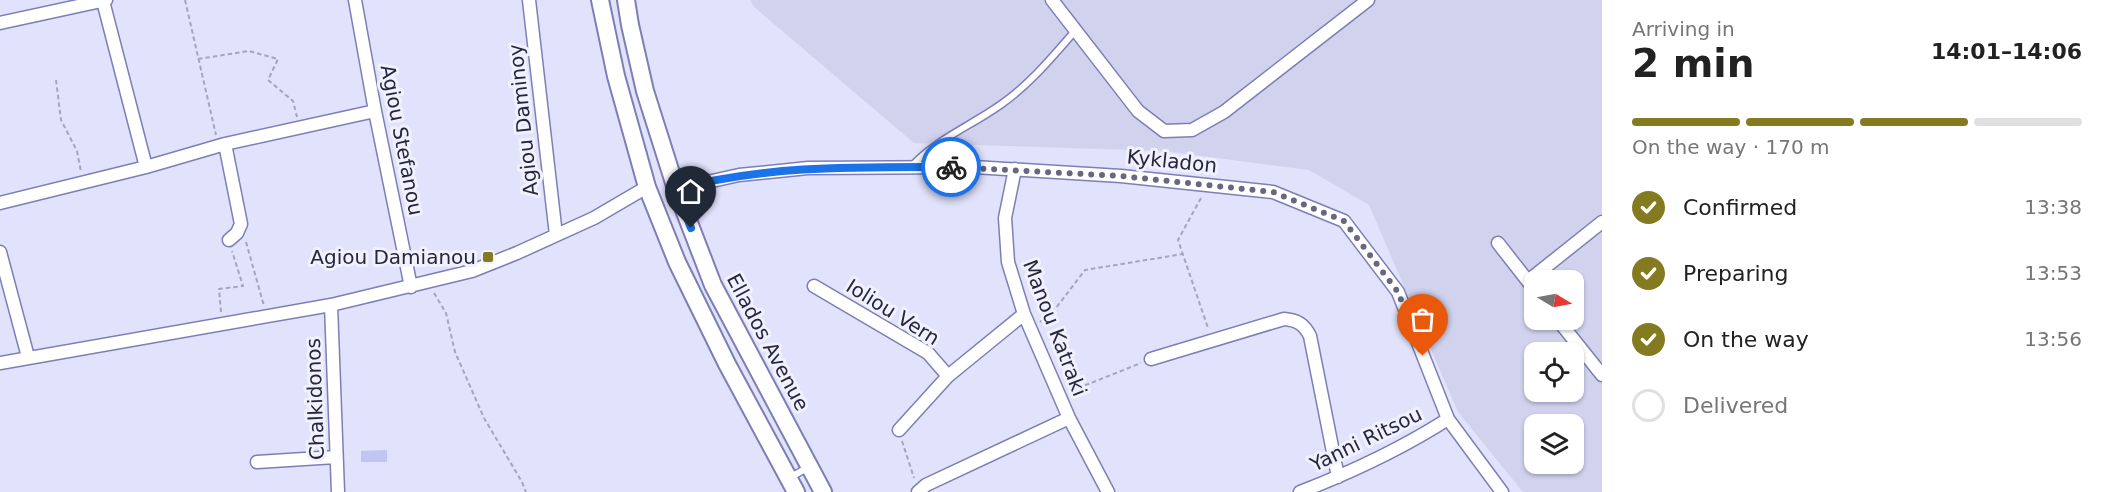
<!DOCTYPE html>
<meta charset="utf-8">
<style>
body{margin:0;font-family:"DejaVu Sans",sans-serif;background:#f6f6f6;color:#222;height:100vh;display:flex;flex-direction:column;font-size:22px;white-space:nowrap}
*{box-sizing:border-box;margin:0}
p{font-size:20px;color:#767676}
.icon{flex:none;width:33px;height:33px;fill:none;stroke:currentColor;stroke-width:2;stroke-linecap:round;stroke-linejoin:round}
.map{position:relative;flex:1;overflow:hidden}
.drawer{display:flex;flex-direction:column;background:#fff;width:510px}
.drawer>*{flex:none}
.needle{width:39px;rotate:100deg}
.controls{position:absolute;left:1524px;top:270px;display:grid;gap:12px}
.controls a{display:grid;place-items:center;width:60px;height:60px;border-radius:12px;background:#fff;box-shadow:0 2px 4px #0004;font-size:30px}
.pin{position:absolute;display:grid;place-items:center;width:51px;height:51px;color:#fff;margin:-62px -26px;border-radius:50% 50% 50% 0;rotate:-45deg;box-shadow:0 0 6px #0007}
.pin .icon{rotate:45deg}
.courier{position:absolute;display:grid;place-items:center;width:60px;height:60px;margin:-30px;border:4px solid #1a73e8;border-radius:50%;background:#fff;color:#222;box-shadow:0 2px 8px #0007}
.overview em{font-style:normal;font-weight:700}
.overview div{display:flex;flex-direction:column-reverse}
.overview{display:flex;align-items:center;justify-content:space-between;height:102px;padding:0 30px}
h1{font-size:39px;font-weight:700;line-height:45px}
.bar{display:grid;grid-template-columns:repeat(4,1fr);gap:9px 6px;align-content:center;height:72px;padding:0 30px}
.bar i{height:8px;border-radius:4px;background:#e0e0e0}
.bar .current{background:#847a20}
.bar p{grid-column:span 4}
ol{padding:0 30px;list-style:none}
li{display:flex;align-items:center;gap:18px;height:66px}
li p{margin-inline-start:auto}
li .icon{padding:6px;border-radius:50%;background:#847a20;color:#fff;stroke-width:4}
li:last-child{color:#767676}
li i{width:33px;height:33px;border:3px solid #e0e0e0;border-radius:50%}
main{display:flex;flex:1;min-height:0}
.map>svg:first-child{display:block}
.built{fill:#d1d2ee;fill-rule:evenodd}
.building{fill:#c2c4f4}
.lines{fill:none;stroke-linecap:round;stroke-linejoin:round}
.service-casing{stroke:#7d7eb6;stroke-width:9}
.minor-casing{stroke:#7d7eb6;stroke-width:15}
.secondary-casing{stroke:#7d7eb6;stroke-width:20}
.path{stroke:#a5a5be;stroke-width:2;stroke-dasharray:4.5 3;stroke-linecap:butt}
.service{stroke:#fff;stroke-width:6}
.minor{stroke:#fff;stroke-width:12}
.secondary{stroke:#fff;stroke-width:16}
.done{stroke:#67677f;stroke-width:6;stroke-dasharray:0 10.8}
.route{stroke:#1a73e8;stroke-width:8}
.poi-dot{fill:#847a20;stroke:#f0f1fd;stroke-width:2}
.labels{text-anchor:middle;stroke-width:6;stroke-linejoin:round;paint-order:stroke}
.street-label{font-size:20px;fill:#25253c;stroke:#f0f1fd}
.poi-label{font-size:20px;fill:#25253c;stroke:#f0f1fd;text-anchor:end}
</style>
<main>
<div class="map">
<svg width="1602" height="492" viewBox="0 0 1602 492">
<rect width="100%" height="100%" fill="#e1e2fb"/>
<path class="built" d="M751 0H1602V492H1523L1458 412 1369 205 1309 170 1164 151 914 143 753 6ZM1534 280H1574V320H1534ZM1534 352H1574V392H1534ZM1534 424H1574V464H1534Z"/>
<path class="building" d="M387 450V462H361V451Z"/>
<g class="lines">
<g class="service-casing">
<path id="service" d="M911 167C936 139 973 125 1003 103 1031 83 1052 57 1075 31
M789 478 809 467"/>
</g>
<g class="minor-casing">
<path id="minor" d="M355 0 375 111 411 287
M529 0 556 235
M1052 0 1138 111 1164 131 1192 130 1224 112 1368 0
M103 1 146 167
M0 23 106 0
M225 144 241 224 237 233 229 240
M1015 169 1005 218 1008 262 1024 314 1069 418 1108 492
M676 189 739 175 808 168 974 167 1121 176 1273 192 1344 221 1398 292 1448 419 1502 492
M0 203 146 167 225 144 375 111
M1498 243 1534 289
M0 252 28 357
M1528 281 1602 222
M814 286 928 353 948 376
M331 305 338 492
M1558 320 1602 375
M1151 359 1284 319C1297 320 1304 324 1310 336L1338 477
M0 363 331 305 472 271 517 253 594 218 647 187
M899 430 948 376 1024 314
M257 462 336 457
M918 492 926 485 1069 418
M1300 492C1352 472 1401 449 1448 419"/>
</g>
<g class="secondary-casing">
<path id="secondary" d="M600 0 616 76 647 187 677 262 727 364 796 492
M626 0 630 25 645 91 676 189 713 285 823 492"/>
</g>
<path class="path" d="M185 0 216 135
M198 59 249 51 278 59 268 80 293 101 297 117
M56 80 61 120 77 151 81 172
M1201 198 1178 240 1208 328
M246 242 264 306
M434 293 446 313 455 352 484 418 522 482 526 492
M221 312 219 289 243 286 232 251
M1040 322 1056 308 1085 270 1183 254
M1071 391 1141 363
M902 441 914 478"/>
<use href="#service" class="service"/>
<use href="#minor" class="minor"/>
<use href="#secondary" class="secondary"/>
</g>
<g class="lines">
<path class="done" d="M951 167 1121 176 1273 192 1344 221 1398 292 1423 356"/>
<path class="route" d="M691 228 676 189C768 165 857 167 951 167"/>
</g>
<rect class="poi-dot" x="482" y="251" width="12" height="12" rx="3"/>
<g class="labels">
<g class="street-label">
<text transform="translate(523 120) rotate(-96)" y="7">Agiou Daminoy</text>
<text transform="translate(402 140) rotate(79)" y="7">Agiou Stefanou</text>
<text transform="translate(1172 161) rotate(6)" y="7">Kykladon</text>
<text transform="translate(893 312) rotate(32)" y="7">Ioliou Vern</text>
<text transform="translate(1055 328) rotate(69)" y="7">Manou Katraki</text>
<text transform="translate(768 342) rotate(62)" y="7">Ellados Avenue</text>
<text transform="translate(315 399) rotate(-92)" y="7">Chalkidonos</text>
<text transform="translate(1366 439) rotate(-26)" y="7">Yanni Ritsou</text>
</g>
<g class="poi-label">
<text x="476" y="264">Agiou Damianou</text>
</g>
</g>
</svg>
<div class="controls">
<a><svg class="needle" viewBox="-14 -14 28 28"><path d="M0-13l5 13h-10z" fill="#e53935"/><path d="M0 13l5-13h-10z" fill="#767676"/></svg></a>
<a><svg class="icon" aria-label="locate" viewBox="0 0 24 24"><circle cx="12" cy="12" r="6"/><path d="M12 2v4M12 18v4M2 12h4M18 12h4"/></svg></a>
<a><svg class="icon" aria-label="layers" viewBox="0 0 24 24"><path d="M12 4l9 5-9 5-9-5zM3 14l9 5 9-5"/></svg></a>
</div>
<div class="pin" style="left:1423px;top:356px;background:#ea580c"><svg class="icon" aria-label="bag" viewBox="0 0 24 24"><path d="M5 8h14l-1 12H6zM9 8a3 3 0 0 1 6 0"/></svg></div>
<div class="pin" style="left:691px;top:228px;background:#1f2937"><svg class="icon" aria-label="home" viewBox="0 0 24 24"><path d="M3 11l9-7 9 7M6 9v11h12V9"/></svg></div>
<div class="courier" style="left:951px;top:167px"><svg class="icon" aria-label="bike" viewBox="0 0 24 24"><circle cx="6" cy="16" r="4"/><circle cx="18" cy="16" r="4"/><path d="M6 16l4-8h5l3 8M10 8l3 8H6M13 5h3"/></svg></div>
</div>
<section class="drawer">
<div class="overview"><div><h1>2 min</h1><p>Arriving in</p></div><em>14:01–14:06</em></div>
<div class="bar"><i class="current"></i><i class="current"></i><i class="current"></i><i></i><p>On the way · 170 m</p></div>
<ol>
<li><svg class="icon" aria-label="check" viewBox="0 0 24 24"><path d="M5 12l5 5 9-10"/></svg>Confirmed<p>13:38</p></li>
<li><svg class="icon" aria-label="check" viewBox="0 0 24 24"><path d="M5 12l5 5 9-10"/></svg>Preparing<p>13:53</p></li>
<li><svg class="icon" aria-label="check" viewBox="0 0 24 24"><path d="M5 12l5 5 9-10"/></svg>On the way<p>13:56</p></li>
<li><i></i>Delivered</li>
</ol>
</section>
</main>
